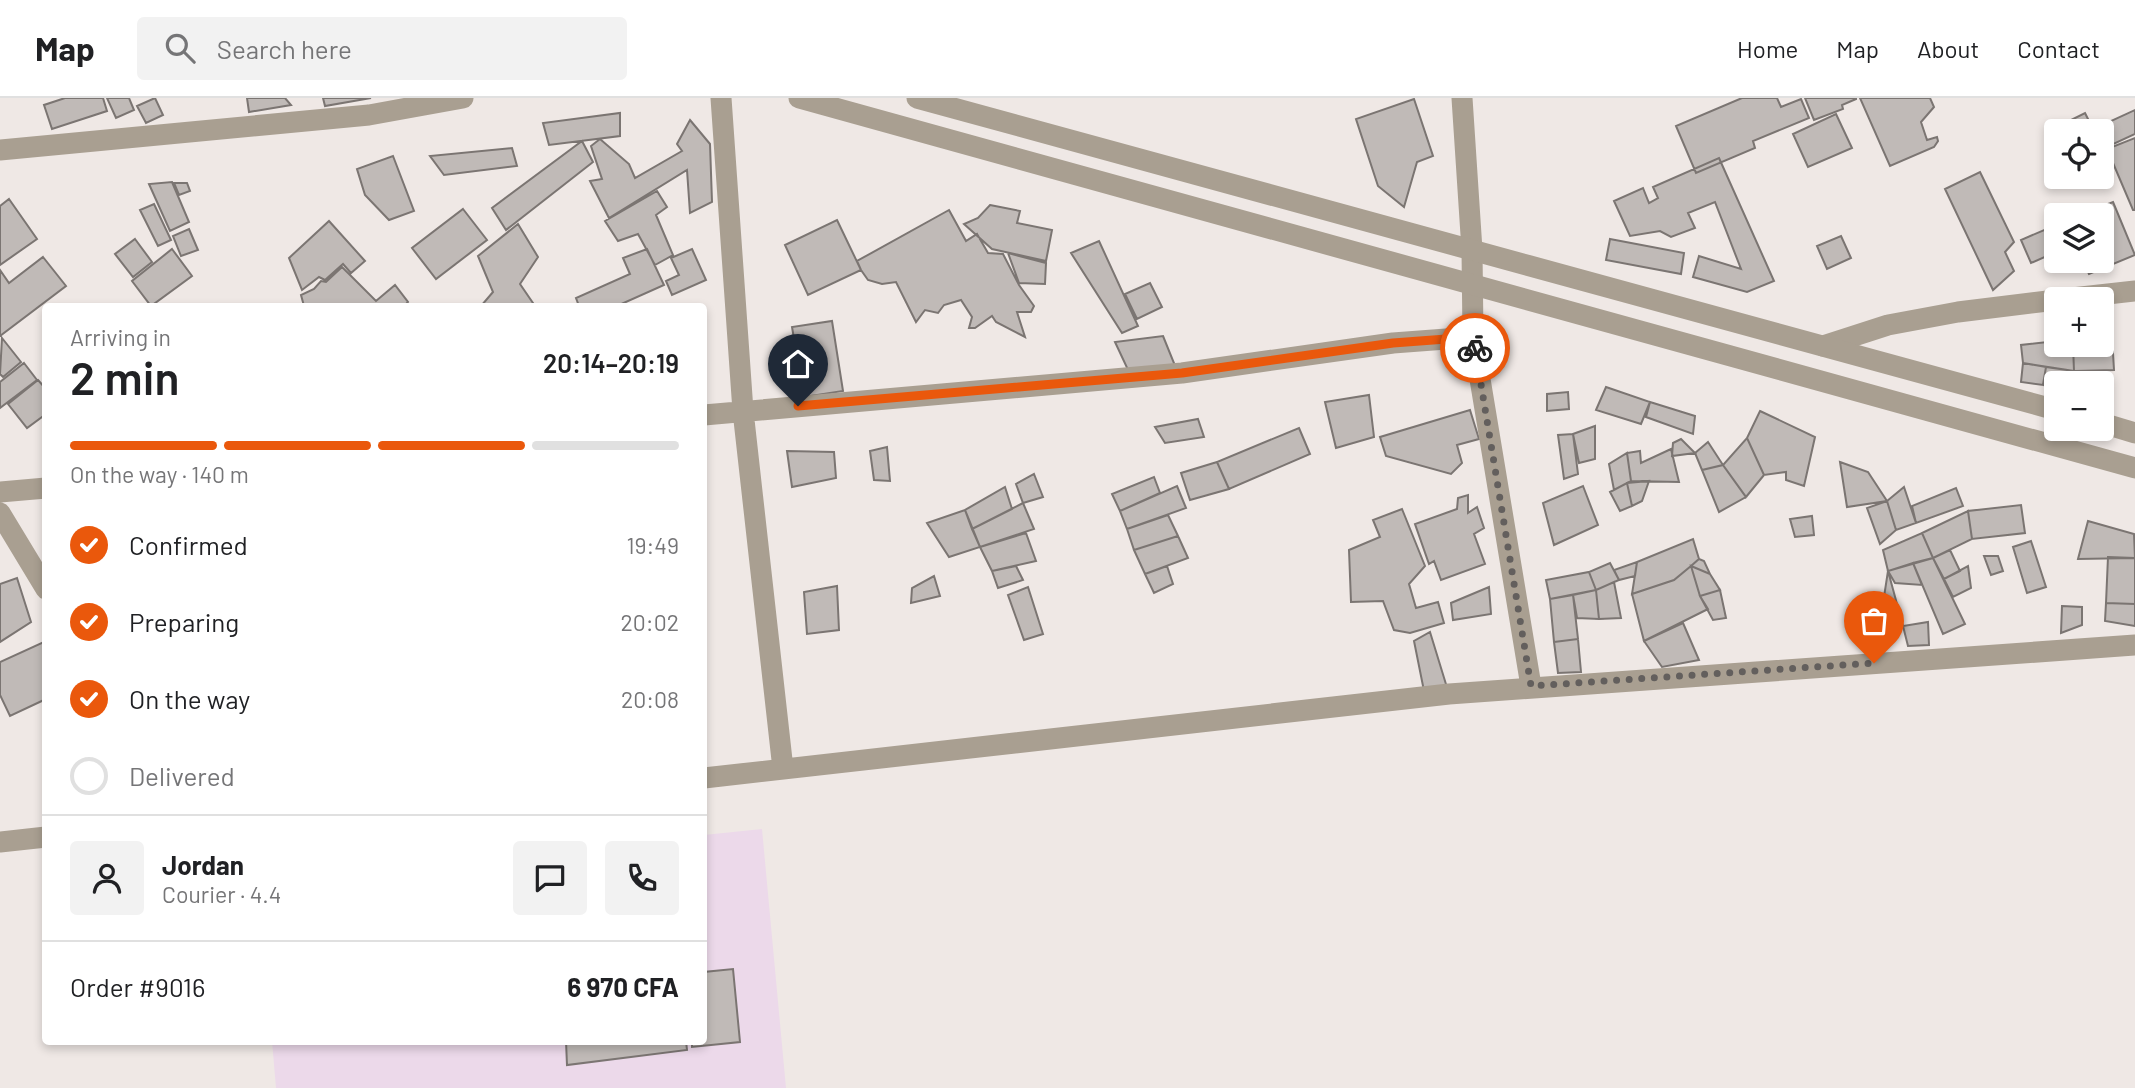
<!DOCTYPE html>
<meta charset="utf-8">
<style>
body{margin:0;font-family:Barlow,sans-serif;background:#f2f2f2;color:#202124;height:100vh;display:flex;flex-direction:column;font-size:26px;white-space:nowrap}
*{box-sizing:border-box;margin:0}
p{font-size:23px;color:#757577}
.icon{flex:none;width:38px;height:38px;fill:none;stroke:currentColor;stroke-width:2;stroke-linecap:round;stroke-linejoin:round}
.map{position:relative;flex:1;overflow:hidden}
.panel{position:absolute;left:42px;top:205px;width:665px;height:742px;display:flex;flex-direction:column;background:#fff;border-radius:7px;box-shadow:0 4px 10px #0003}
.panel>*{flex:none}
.tools{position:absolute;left:2044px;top:21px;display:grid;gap:14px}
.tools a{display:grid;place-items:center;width:70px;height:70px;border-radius:7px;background:#fff;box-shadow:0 4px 10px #0003;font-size:35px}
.pin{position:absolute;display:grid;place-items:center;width:60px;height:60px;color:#fff;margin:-72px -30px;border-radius:50% 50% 50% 0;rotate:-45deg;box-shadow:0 0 7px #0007}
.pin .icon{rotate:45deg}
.courier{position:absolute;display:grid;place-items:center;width:70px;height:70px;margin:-35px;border:5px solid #ea580c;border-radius:50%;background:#fff;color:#222;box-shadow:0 2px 9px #0007}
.head em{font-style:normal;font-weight:600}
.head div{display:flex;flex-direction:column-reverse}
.head{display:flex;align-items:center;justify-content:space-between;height:119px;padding:0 28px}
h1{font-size:46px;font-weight:600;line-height:52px}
.bar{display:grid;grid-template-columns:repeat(4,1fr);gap:10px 7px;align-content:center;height:84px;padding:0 28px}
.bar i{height:9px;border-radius:5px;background:#e0e0e0}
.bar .active{background:#ea580c}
.bar p{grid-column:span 4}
.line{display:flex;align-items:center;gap:18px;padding:0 28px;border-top:2px solid #e0e0e0}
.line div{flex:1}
.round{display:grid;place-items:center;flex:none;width:74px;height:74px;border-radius:7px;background:#f2f2f2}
ol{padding:0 28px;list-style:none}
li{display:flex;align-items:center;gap:21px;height:77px}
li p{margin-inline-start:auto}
li .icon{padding:7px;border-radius:50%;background:#ea580c;color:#fff;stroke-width:4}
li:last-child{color:#757577}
li i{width:38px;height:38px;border:4px solid #e0e0e0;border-radius:50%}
header{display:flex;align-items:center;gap:42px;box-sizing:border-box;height:98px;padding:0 35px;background:#fff;border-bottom:2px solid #e0e0e0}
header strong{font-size:33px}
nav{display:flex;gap:38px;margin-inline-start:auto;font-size:24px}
.search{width:490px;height:63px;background:#f2f2f2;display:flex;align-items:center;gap:18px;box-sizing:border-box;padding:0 24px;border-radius:7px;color:#757577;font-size:26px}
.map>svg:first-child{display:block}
.industrial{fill:#ecd9ea}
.building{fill:#c0bab7;stroke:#7b7572;stroke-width:2}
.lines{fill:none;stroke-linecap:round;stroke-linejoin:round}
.minor{stroke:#a99f91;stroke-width:21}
.tertiary{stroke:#a99f91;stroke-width:21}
.done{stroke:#635f5d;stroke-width:7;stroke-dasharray:0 12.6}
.route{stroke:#ea580c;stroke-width:9}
</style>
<header>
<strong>Map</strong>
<div class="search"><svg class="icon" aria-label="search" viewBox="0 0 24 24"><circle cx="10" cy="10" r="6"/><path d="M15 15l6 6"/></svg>Search here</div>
<nav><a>Home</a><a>Map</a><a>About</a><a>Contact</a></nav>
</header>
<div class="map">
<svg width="2135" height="990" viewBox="0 0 2135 990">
<rect width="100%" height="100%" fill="#efe8e5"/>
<path class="industrial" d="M762 731 786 990H276L272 943H704V737Z"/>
<path class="building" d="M65 0H103L107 13 52 31 44 7Z
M107 0H129L134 12 116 20Z
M155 0 163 17 146 25 137 8Z
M247 0H285L291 7 249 14Z
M323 0H371L325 8Z
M1742 0H1777L1781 9 1801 1 1809 20 1753 43 1755 50 1696 75 1676 28Z
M1805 0H1856V1L1842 7 1843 11 1814 22Z
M1860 0H1930L1934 9 1921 24 1927 42 1937 39 1938 43 1934 49 1890 68Z
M1414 1 1433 58 1417 64 1404 109 1378 88 1356 21Z
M2135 12V36L2107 49 2098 29Z
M620 15V38L549 47 543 25Z
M2085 15 2094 33H2064L2061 27Z
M1836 16 1852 50 1808 69 1793 36Z
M690 22 710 46 712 104 690 115 687 72 609 120 590 83 602 81 591 48 600 41 629 66 635 80 682 53 677 46Z
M2135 40V112H2133L2107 51Z
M582 43 593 64 506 132 492 110Z
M512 50 517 68 444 77 430 58Z
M393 58 414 113 389 122 365 97 357 71Z
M1719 60 1774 183 1747 194 1693 179 1699 158 1741 171 1715 104 1688 115 1695 130 1671 139 1660 133 1630 138 1614 103 1643 90 1649 105 1658 100 1653 89Z
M1980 74 2014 144 2005 154 2014 173 1993 192 1945 91Z
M172 84 189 124 170 133 149 86Z
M174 85H187L190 93 179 97Z
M657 93 667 109 656 117 673 157 655 167 638 136 618 143 605 123Z
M9 101 37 141 0 167V108Z
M2113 104 2135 157 2089 176 2083 163H2102V117H2080Z
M154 106 171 142 158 148 140 112Z
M990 107 1020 113 1017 125 1052 132 1046 163 992 151 964 126 978 120Z
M463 111 487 142 436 181 412 150Z
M949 112 966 143 977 136 988 155 1003 156 1019 187 1034 208 1031 214H1017L1025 239 996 224 992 218 975 230H969L972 219 961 202 944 207 938 215 925 212 916 224 896 184 882 186 868 182 861 172 857 163Z
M837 122 861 172 808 197 785 147Z
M329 123 365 163 351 175 343 166 325 182 319 179 302 192 289 160Z
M518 126 538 159 520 186 535 208H481L493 194 478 158Z
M2056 127V154L2031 165 2021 142Z
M189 131 198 152 181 158 173 138Z
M1841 138 1851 160 1827 171 1817 148Z
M135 141 152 164 133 179 115 156Z
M1610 141 1684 155 1681 176 1606 162Z
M1099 143 1138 228 1122 235 1071 155Z
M172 151 192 178 151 208 132 183Z
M647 151 664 187 617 208H579L576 200 630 176 623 160Z
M692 151 706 182 672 197 666 183 679 177 671 160Z
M1008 155 1046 165 1045 186 1019 185Z
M43 159 66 188 0 238V172L9 185Z
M342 169 376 203 395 187 408 204 404 208H304L301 197 314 191 321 183 326 184Z
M1150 185 1162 209 1137 221 1125 196Z
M832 223 843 293 804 299 792 229Z
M1163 238 1176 270 1129 274 1115 244Z
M2112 238 2114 272 2074 273 2073 247H2102V239Z
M2 240 21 264 3 279 0 276Z
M2056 243V247H2073L2074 273 2023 265 2021 247Z
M24 265 37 282 0 310V284Z
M2023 265 2046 269 2043 287 2021 284Z
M2046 269 2074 273 2072 285H2056V290L2043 287Z
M2074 273H2095L2087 285H2072Z
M38 282 46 291V316L27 330 8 306Z
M1606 289 1650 304 1641 326 1596 312Z
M1568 294 1569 311 1547 313V296Z
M1369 297 1374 339 1336 350 1325 304Z
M1650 304 1695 318 1693 336 1646 319Z
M1470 312 1479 341 1457 347 1462 365 1451 376 1386 358 1380 339Z
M1760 313 1815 339 1804 388 1786 382V374L1764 377 1747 340Z
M1198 321 1204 339 1165 345 1155 329Z
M1595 328V361L1579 365 1573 336Z
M1299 330 1310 356 1229 391 1217 364Z
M1573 336 1578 376 1564 381 1558 337Z
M1747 340 1764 377 1746 399 1723 367Z
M1681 341 1695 355 1672 358 1673 345Z
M1708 344 1723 367 1702 372 1695 355Z
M887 349 890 383 874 382 870 353Z
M1671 351 1679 384 1631 383 1627 355 1640 353 1641 365Z
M787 353 834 354 836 380 792 389Z
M1627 355 1631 383 1614 392 1609 366Z
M1217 364 1229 391 1190 402 1181 375Z
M1840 364 1868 374 1887 403 1847 409Z
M1723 367 1746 399 1719 414 1702 372Z
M1034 376 1043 399 1023 405 1016 386Z
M1154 379 1160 395 1120 413 1112 396Z
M1649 383 1642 403 1632 408 1627 385Z
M1627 385 1632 408 1620 413 1610 394Z
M1177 388 1186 410 1127 431 1120 413Z
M1583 388 1598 427 1554 447 1543 405Z
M1005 389 1012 411 972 431 965 412Z
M1904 389 1916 425 1896 432 1887 403Z
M1956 390 1963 408 1916 425 1912 408Z
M1468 397V415L1477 409 1484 430 1474 436 1485 466 1441 482 1434 463 1429 466 1415 426 1457 411 1458 400Z
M1887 403 1896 432 1880 446 1867 410Z
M1023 405 1034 431 980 449 972 431Z
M2021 407 2025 435 1972 441 1968 413Z
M1402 411 1425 468 1409 486 1416 510 1438 504 1444 525 1410 535 1394 532 1383 503 1351 504 1349 452 1380 439 1373 422Z
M965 412 980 449 949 459 927 425Z
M1968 413 1972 441 1933 460 1922 435Z
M1168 417 1178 438 1134 452 1127 431Z
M1812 418 1814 437 1795 439 1790 421Z
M2088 423 2134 436 2135 460 2078 461Z
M1026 435 1036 463 992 473 980 449Z
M1922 435 1933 460 1888 473 1883 452Z
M1178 438 1188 460 1145 476 1134 452Z
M1693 441 1699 461 1691 468 1674 482 1632 496 1637 464Z
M2031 443 2046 489 2027 495 2013 449Z
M1950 452 1960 473 1944 481 1933 460Z
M1984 458H1998L2003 473 1991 477Z
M2108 459 2135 460V506L2106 505Z
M1933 460 1965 526 1943 536 1913 465Z
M1699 461 1704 463 1710 476 1691 468Z
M1637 464 1635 478 1619 482 1614 472Z
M1610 465 1619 482 1596 492 1589 474Z
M1913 465 1922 487 1895 485 1888 473Z
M1016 468 1023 482 998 490 992 473Z
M1167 468 1173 486 1154 495 1145 476Z
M1691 468 1700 498 1708 511 1644 543 1632 496 1674 482Z
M1691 468 1710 476 1720 492 1700 498Z
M1968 468 1971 490 1953 499 1944 481Z
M1888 473 1903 528 1873 545 1865 505 1884 499Z
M1589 474 1596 492 1550 501 1546 482Z
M934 478 940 498 911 505 912 490Z
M17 480 31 524 0 544V486Z
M1614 484 1621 520 1599 521 1596 492Z
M837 488 839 532 807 536 804 494Z
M1028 489 1043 536 1024 542 1008 497Z
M1489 489 1491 516 1453 522 1451 505Z
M1596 492 1599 521 1577 520 1573 497Z
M1720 492 1726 520 1713 522 1700 498Z
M1573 497 1578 541 1554 544 1550 501Z
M2106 505 2135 506V528L2105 523Z
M2062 508 2082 509V527L2061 535Z
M1928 524 1929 547 1908 548 1903 528Z
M1683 525 1699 562 1662 569 1644 543Z
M1430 534 1449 596 1425 598 1414 543Z
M1578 541 1581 574 1558 575 1554 544Z
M46 543V601L10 618 0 597V564Z
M733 871 740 944 692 949V943H704V874Z
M566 943H686L687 952 567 967Z"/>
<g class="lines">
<path class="minor" d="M721 0 743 313 783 671
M1462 0 1472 152 1473 239 1531 588
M0 52 369 17 463 0
M2063 201 2135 193
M1823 248 1888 227 1958 214 2056 202
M704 317 1182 275 1393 245 1473 239
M0 394 46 390
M0 415 46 491
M704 680 1449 596 2135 547
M0 744 46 739"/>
<path class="tertiary" d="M799 0 2135 370
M917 0 2056 312
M2102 325 2135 335"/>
</g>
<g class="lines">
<path class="done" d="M1475 250 1531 588 1874 565"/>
<path class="route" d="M798 308 1182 275 1393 245 1473 239 1475 250"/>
</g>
</svg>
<div class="tools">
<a><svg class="icon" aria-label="locate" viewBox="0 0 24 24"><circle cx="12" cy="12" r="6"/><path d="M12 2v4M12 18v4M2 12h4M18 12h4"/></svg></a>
<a><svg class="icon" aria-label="layers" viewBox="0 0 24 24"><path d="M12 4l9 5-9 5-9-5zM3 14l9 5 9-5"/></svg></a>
<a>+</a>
<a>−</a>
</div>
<div class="pin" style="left:1874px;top:565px;background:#ea580c"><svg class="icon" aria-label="bag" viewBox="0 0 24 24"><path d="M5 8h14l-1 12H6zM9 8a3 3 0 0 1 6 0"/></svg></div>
<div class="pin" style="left:798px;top:308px;background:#1f2937"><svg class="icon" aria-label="home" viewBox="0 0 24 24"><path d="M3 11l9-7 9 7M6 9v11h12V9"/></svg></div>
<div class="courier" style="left:1475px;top:250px"><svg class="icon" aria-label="bike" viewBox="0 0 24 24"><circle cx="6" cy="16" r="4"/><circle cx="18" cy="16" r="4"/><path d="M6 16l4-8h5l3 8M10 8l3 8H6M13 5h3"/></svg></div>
<section class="panel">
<div class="head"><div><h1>2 min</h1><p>Arriving in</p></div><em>20:14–20:19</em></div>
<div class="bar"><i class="active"></i><i class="active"></i><i class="active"></i><i></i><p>On the way · 140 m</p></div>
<ol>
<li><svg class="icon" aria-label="check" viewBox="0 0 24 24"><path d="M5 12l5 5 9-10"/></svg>Confirmed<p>19:49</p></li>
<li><svg class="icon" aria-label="check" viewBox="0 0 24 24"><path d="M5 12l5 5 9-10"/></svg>Preparing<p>20:02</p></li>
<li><svg class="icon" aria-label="check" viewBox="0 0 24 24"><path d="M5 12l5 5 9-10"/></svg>On the way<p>20:08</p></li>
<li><i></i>Delivered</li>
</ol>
<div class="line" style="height:126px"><a class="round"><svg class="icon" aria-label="person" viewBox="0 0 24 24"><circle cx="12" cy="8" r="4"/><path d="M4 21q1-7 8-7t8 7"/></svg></a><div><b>Jordan</b><p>Courier · 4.4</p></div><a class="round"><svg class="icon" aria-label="chat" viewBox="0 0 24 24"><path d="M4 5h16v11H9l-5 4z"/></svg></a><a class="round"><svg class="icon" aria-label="phone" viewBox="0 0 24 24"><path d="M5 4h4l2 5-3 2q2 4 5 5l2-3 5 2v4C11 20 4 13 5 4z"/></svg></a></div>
<div class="line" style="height:91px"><div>Order #9016</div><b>6 970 CFA</b></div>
</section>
</div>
